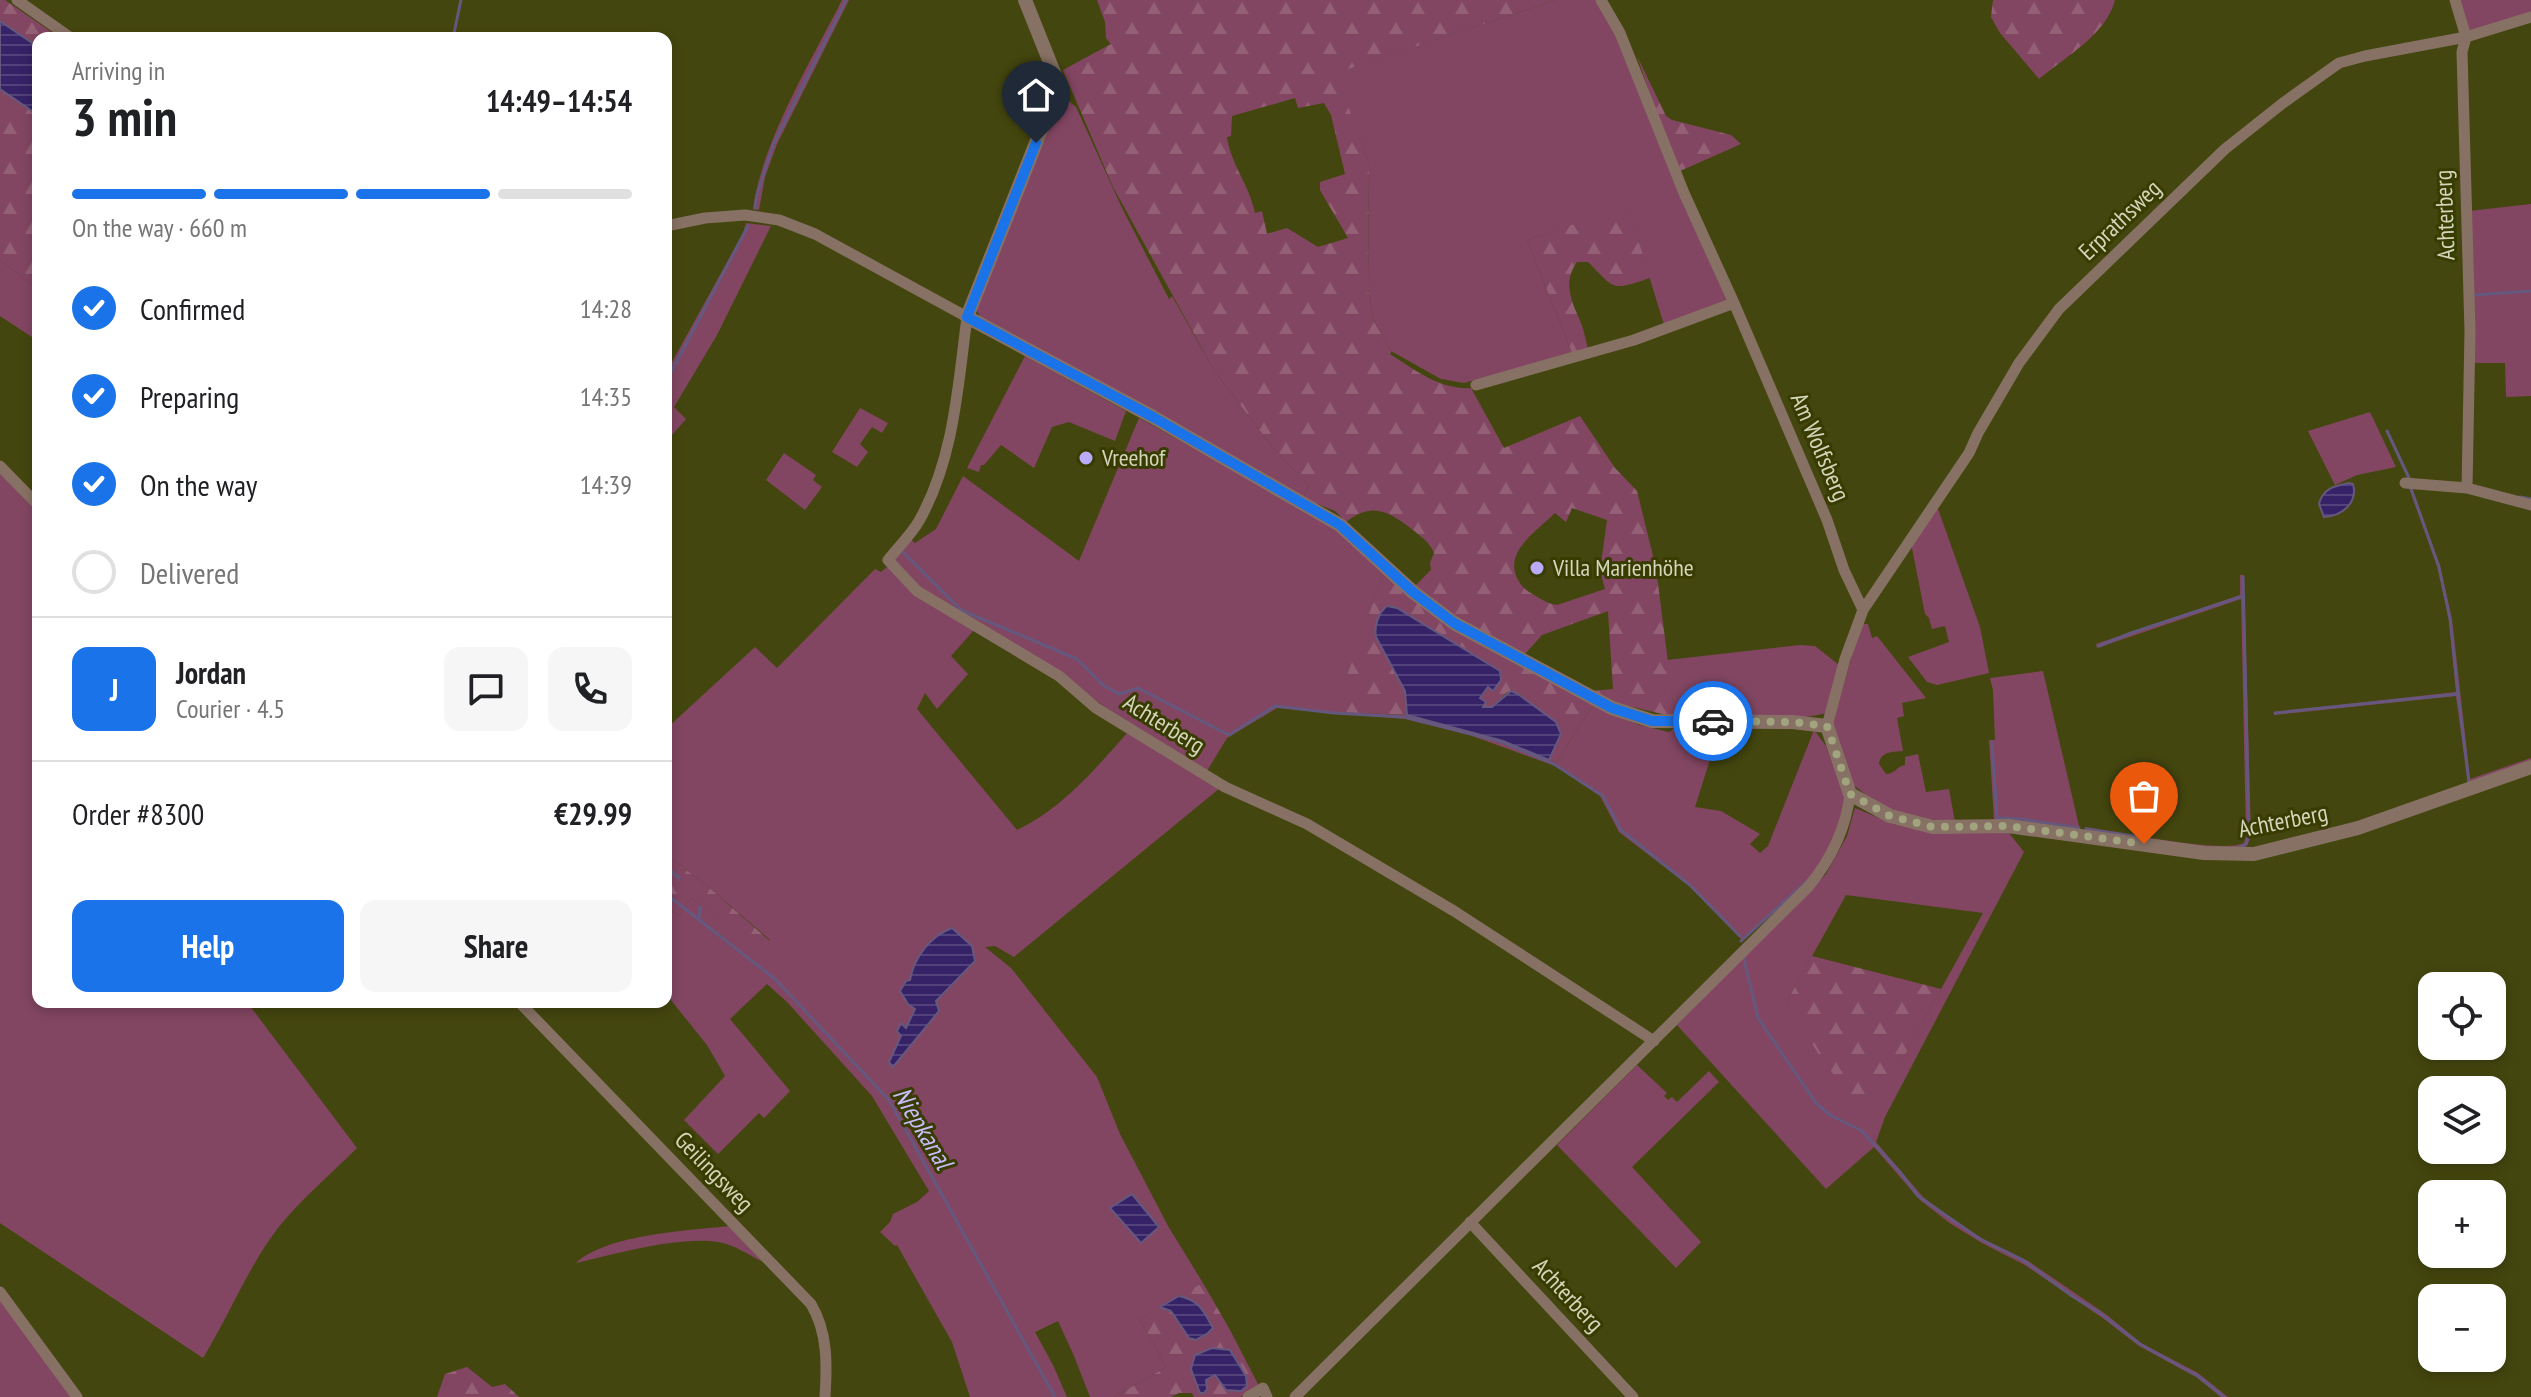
<!DOCTYPE html>
<meta charset="utf-8">
<style>
body{margin:0;font-family:"PT Sans Narrow",sans-serif;background:#f6f6f6;color:#202124;height:100vh;display:flex;flex-direction:column;font-size:30px;white-space:nowrap}
*{box-sizing:border-box;margin:0}
p{font-size:26px;color:#757577}
.icon{flex:none;width:44px;height:44px;fill:none;stroke:currentColor;stroke-width:2;stroke-linecap:round;stroke-linejoin:round}
.map{position:relative;flex:1;overflow:hidden}
.panel{position:absolute;left:32px;top:32px;width:640px;height:976px;display:flex;flex-direction:column;background:#fff;border-radius:16px;box-shadow:0 4px 12px #0003}
.panel>*{flex:none}
.buttons{position:absolute;left:2418px;top:972px;display:grid;gap:16px}
.buttons a{display:grid;place-items:center;width:88px;height:88px;border-radius:16px;background:#fff;box-shadow:0 4px 12px #0003;font-size:40px}
.pin{position:absolute;display:grid;place-items:center;width:68px;height:68px;color:#fff;margin:-82px -34px;border-radius:50% 50% 50% 0;rotate:-45deg;box-shadow:0 0 8px #0007}
.pin .icon{rotate:45deg}
.courier{position:absolute;display:grid;place-items:center;width:80px;height:80px;margin:-40px;border:6px solid #1a73e8;border-radius:50%;background:#fff;color:#222;box-shadow:0 2px 10px #0007}
.overview em{font-style:normal;font-weight:700}
.overview div{display:flex;flex-direction:column-reverse}
.overview{display:flex;align-items:center;justify-content:space-between;height:136px;padding:0 40px}
h1{font-size:52px;font-weight:700;line-height:60px}
.bar{display:grid;grid-template-columns:repeat(4,1fr);gap:12px 8px;align-content:center;height:96px;padding:0 40px}
.bar i{height:10px;border-radius:6px;background:#e0e0e0}
.bar .on{background:#1a73e8}
.bar p{grid-column:span 4}
.line{display:flex;align-items:center;gap:20px;padding:0 40px;border-top:2px solid #e0e0e0}
.line div{flex:1}
.round{display:grid;place-items:center;flex:none;width:84px;height:84px;border-radius:16px;background:#f6f6f6}
ol{padding:0 40px;list-style:none}
li{display:flex;align-items:center;gap:24px;height:88px}
li p{margin-inline-start:auto}
li .icon{padding:8px;border-radius:50%;background:#1a73e8;color:#fff;stroke-width:4}
li:last-child{color:#757577}
li i{width:44px;height:44px;border:4px solid #e0e0e0;border-radius:50%}
.button{display:flex;gap:16px;margin-top:auto;padding:16px 40px}
.button a{flex:1;height:92px;border-radius:16px;background:#1a73e8;color:#fff;font-size:32px;font-weight:700;line-height:92px;text-align:center}
.button a+a{background:#f6f6f6;color:#202124}
.map>svg:first-child{display:block}
.green{fill:#834662;fill-rule:evenodd}
.forest{fill:url(#forest-firs);fill-rule:evenodd}
.water{fill:url(#water-rules);stroke:#65587f;stroke-width:2}
.lines{fill:none;stroke-linecap:round;stroke-linejoin:round}
.stream{stroke:#65587f;stroke-width:3}
.minor{stroke:#877164;stroke-width:11}
.tertiary{stroke:#877164;stroke-width:14}
.done{stroke:#a1a47e;stroke-width:8;stroke-dasharray:0 14.4}
.route{stroke:#1a73e8;stroke-width:10}
.poi-dot{fill:#b9abf7;stroke:#393c01;stroke-width:3}
.labels{text-anchor:middle;stroke-width:6;stroke-linejoin:round;paint-order:stroke}
.street-label{font-size:24px;fill:#d3d6ba;stroke:#393c01}
.poi-label{font-size:24px;fill:#d3d6ba;stroke:#393c01;text-anchor:start}
.water-label{font-size:26px;font-style:italic;fill:#c7bdfa;stroke:#393c01}
</style>
<div class="map">
<svg width="2531" height="1397" viewBox="0 0 2531 1397">
<defs>
<pattern id="forest-firs" width="22" height="20" patternUnits="userSpaceOnUse" patternTransform="scale(2)"><rect width="22" height="20" fill="#834662"/><path d="M5 1l3.5 6h-7zM16 11l3.5 6h-7z" fill="#946076"/></pattern>
<pattern id="water-rules" width="6" height="5" patternUnits="userSpaceOnUse" patternTransform="scale(2)"><rect width="6" height="5" fill="#362266"/><path d="M0 2.5h6" fill="none" stroke="#52417a"/></pattern>
</defs>
<rect width="100%" height="100%" fill="#44460f"/>
<path class="green" d="M842 0H849L777 144 765 177 759 210 753 209C762 142 811 61 842 0Z
M1556 0H1598L1615 29 1731 301 1664 325 1628 207 1527 240 1572 353 1464 383 1441 379 1391 351 1373 319 1368 289 1369 163 1335 73Z
M2458 0H2531V15L2468 33Z
M1063 96 1076 107 1122 208 1169 299 1172 296 1215 372 1274 449 1309 486 1303 498 980 317 975 306Z
M2531 204V396L2506 397 2505 363H2474L2469 211Z
M746 223 771 226 717 335 674 407 686 419 666 442V373L743 233Z
M0 260 38 289V341L0 316Z
M1025 356 1126 411 1115 441 1069 422 1052 427 1034 468 1001 445 984 465H981L979 472 967 468Z
M860 408 888 423 882 433 872 427 860 444 868 452 857 467 832 452Z
M2370 412 2396 467 2357 475 2335 485 2308 431Z
M1139 418 1327 522 1384 572 1335 712 1407 715 1503 741 1556 763 1594 703 1639 725 1669 732 1682 723 1721 725 1695 807 1721 811 1760 834 1750 844 1760 853 1768 846 1814 730 1826 746 1845 796 1837 832 1814 875 1742 940 1689 886 1619 832 1600 796 1555 766 1467 734 1405 719 1277 708 1227 738 1207 771 1106 708 1061 674 912 584 892 558 910 539 915 543 936 529 963 476 1079 561Z
M784 453 816 475 813 480 822 487 805 510 766 480Z
M0 473 38 513V827L35 833 38 836V1002H247L357 1148C332 1173 300 1200 278 1228 248 1267 229 1316 203 1358L0 1223Z
M2408 485H2411L2440 566 2452 619 2470 779 2531 758V762L2468 784 2456 696 2274 715V712L2456 692 2449 619 2437 566Z
M1937 506 1980 627 1989 673 1937 685 1927 682 1908 657 1949 642 1945 626 1932 629 1929 618 1925 614 1911 543Z
M888 566 975 629 951 656 968 674 937 709 925 693 917 709 1017 830C1062 809 1096 768 1128 732L1220 788 1014 957 995 946 985 947 1011 968 1097 1077 1120 1134 1168 1226 1203 1283 1140 1319 1166 1367 1114 1397H1090L1074 1356 1058 1321 1035 1332 1053 1365 1067 1397H970L952 1342 897 1245 895 1246 880 1232 890 1222 893 1214 917 1202 929 1191 872 1096 787 1002 767 984 730 1019 790 1091 764 1118 759 1113 718 1154 684 1120 725 1076 707 1045 666 994V907L678 916 691 898 760 950 770 940 712 890 666 854V729L755 647 777 668 875 569 881 572ZM975 961 936 1001 889 1062 915 1009Z
M2240 575H2244L2251 836 2247 846C2223 857 2117 836 2086 831L2085 827C2115 831 2222 854 2244 843L2246 836 2241 599 2097 648 2096 644 2240 595Z
M1861 624H1868L1872 638 1877 636 1926 698 1902 703 1904 716 1897 718 1903 751C1892 752 1881 751 1879 764L1886 774C1895 774 1897 766 1905 765V757L1918 754 1926 792 1949 789 1955 822 1917 818 1879 805 1851 783 1832 726Z
M1800 645 1815 646 1839 665 1827 713C1779 724 1725 718 1675 717L1667 660Z
M2043 671 2080 830 1994 820 1989 740H1995L1993 690 1990 678Z
M1855 808 1893 824 1932 833H2009L2024 852 1885 1117 1876 1142 1923 1197 1953 1220 1985 1240 2028 1261 2107 1315 2141 1343 2198 1373 2228 1397H2221L2196 1377 2139 1346 2104 1319 2025 1265 1982 1243 1951 1224 1920 1200 1874 1147 1826 1189 1677 1025 1826 874 1847 836ZM1846 895 1983 913 1872 1114 1786 1003Z
M1637 1065 1667 1093 1664 1096 1668 1100 1672 1097 1677 1102 1709 1071 1719 1082 1632 1167 1701 1242 1676 1268 1557 1145Z
M729 1226 763 1262C749 1255 733 1244 718 1242 677 1236 616 1254 576 1263 608 1234 686 1231 729 1226Z
M0 1300 71 1397H0Z"/>
<path class="forest" d="M0 0H5L60 38H38V47L0 21Z
M1097 0H1556L1336 73 1369 163 1368 289 1373 319 1391 351 1390 354C1415 370 1440 390 1471 388L1504 448 1580 416 1615 468 1637 491 1656 568 1675 717 1620 704 1592 691 1613 689 1608 611 1542 635 1525 654 1458 619 1414 587 1431 570 1430 563 1434 553C1430 542 1421 537 1413 530 1390 512 1372 501 1346 522L1335 511 1303 498 1309 486 1274 449 1215 372 1113 187 1063 70 1111 44 1106 38 1105 22ZM1295 98 1298 108 1324 103 1331 115 1345 174 1320 182V190L1348 238 1318 247 1287 228 1267 234 1262 211 1255 213C1249 184 1231 165 1227 137L1231 136 1232 116ZM1572 508 1607 520 1600 571 1605 589 1557 605C1547 604 1538 597 1529 592 1523 588 1520 584 1517 578 1504 551 1538 530 1555 513L1566 522Z
M1993 0H2115C2106 35 2066 56 2039 79L2000 33 1991 17Z
M1637 56 1666 116 1672 120 1731 135 1741 144 1680 171 1665 138Z
M0 89 38 115V289L0 260Z
M1628 206 1650 278C1611 291 1616 290 1588 262H1577C1562 283 1572 302 1581 323 1584 331 1586 341 1588 349L1572 353 1527 240Z
M1384 572 1594 703 1556 763 1549 760 1561 734 1507 692 1492 707H1483L1480 698 1488 687 1493 690 1501 675 1497 668 1376 637 1405 691 1407 715 1334 712Z
M666 854 712 890 770 941 760 951 691 898 678 916 666 907Z
M1812 956 1941 989 1872 1115 1840 1082 1823 1061 1786 1003Z
M1203 1283 1230 1330 1259 1386 1240 1397H1194L1192 1393H1179L1171 1397H1114L1166 1367 1140 1319 1160 1307 1171 1311 1207 1334 1212 1328C1203 1310 1200 1301 1179 1296ZM1212 1348 1229 1350 1246 1376 1226 1390 1215 1375 1206 1380Z
M467 1367 492 1387 505 1384 519 1397H437L445 1374Z"/>
<path class="water" d="M0 21 38 47V115L0 89Z
M2349 483 2353 484C2358 503 2342 516 2324 517L2319 504C2323 488 2335 486 2349 483Z
M1387 606 1397 608 1500 671 1501 680 1493 691 1488 687 1480 698 1486 702 1483 707H1492L1511 691 1518 694 1556 722 1561 734 1549 760 1503 741 1407 715 1405 691 1376 637C1374 627 1378 613 1387 606Z
M952 928 972 946 975 961 936 1001 939 1011 893 1067 889 1062 901 1036 897 1031 901 1023 906 1028 915 1009 908 1004 900 991 906 981 910 980C914 958 930 936 952 928Z
M1132 1194 1159 1227 1141 1243 1110 1208Z
M1179 1296C1200 1301 1203 1310 1213 1328L1207 1334 1196 1340 1189 1338 1171 1311 1160 1307Z
M1212 1348 1230 1350 1246 1376 1247 1386 1241 1391 1226 1390 1215 1375 1206 1380 1207 1389 1204 1393H1200L1191 1369 1195 1355Z"/>
<g class="lines">
<path class="stream" d="M453 38 461 0
M755 208 757 195 773 145 846 0
M2474 295 2531 291
M666 382 748 226
M2387 431 2409 478
M2410 486 2439 567 2450 619 2458 694
M2520 497 2531 499
M901 550 961 610 1077 659 1103 685 1119 694 1138 688 1229 735 1275 706 1334 713 1404 717 1502 742 1554 764 1603 796 1621 830 1690 885 1740 936
M2099 646 2131 633 2243 596
M2275 713 2458 694 2469 782
M1992 743 1997 818 2021 819 2079 828
M2086 829 2147 838
M2238 848 2246 844 2249 835 2243 577
M666 867 679 878
M666 894 775 979 889 1100 1055 1397
M699 919 700 907
M1741 941 1808 880
M1744 959 1758 1018 1816 1103 1830 1115 1862 1131 1900 1172 1918 1196 1980 1239 2023 1260 2072 1296 2100 1313 2140 1344 2198 1376 2224 1397"/>
<path class="minor" d="M17 0 71 38
M1601 0 1620 33 1684 193 1734 303 1827 520 1844 570 1863 610
M2455 0 2466 37 2462 52 2470 331 2467 488
M666 226 705 218 745 215 779 220 815 234 967 317C958 386 954 459 919 521 911 535 898 547 888 560L917 591 1059 676 1096 708 1225 787 1307 824 1454 911 1654 1041
M1476 385 1634 340 1734 303
M0 466 38 505
M2405 483 2467 488 2531 505
M1827 726 1845 659 1863 610 1969 453 1978 433 2019 363 2059 309 2225 149 2283 103 2339 63 2365 56 2466 37 2531 17
M519 1002 811 1304C828 1333 827 1364 825 1397
M1470 1222 1633 1397
M0 1292 77 1397
M1248 1397 1263 1388 1267 1397
M1295 1397 1809 886C1831 859 1846 829 1850 794"/>
<path class="tertiary" d="M1025 0 1059 85 967 317 1153 417 1340 525 1413 592 1454 623 1612 708 1652 721 1792 722 1827 726 1850 794 1890 816 1933 827 2008 826 2204 853 2254 854 2358 828 2531 767"/>
</g>
<g class="lines">
<path class="done" d="M1713 721 1792 722 1827 726 1850 794 1890 816 1933 827 2008 826 2144 844"/>
<path class="route" d="M1036 143 967 317 1153 417 1340 525 1413 592 1454 623 1612 708 1652 721H1713"/>
</g>
<g class="poi-dot">
<circle cx="1086" cy="458" r="8"/>
<circle cx="1537" cy="568" r="8"/>
</g>
<g class="labels">
<g class="street-label">
<text transform="translate(2445 215) rotate(-92)" y="8">Achterberg</text>
<text transform="translate(2120 220) rotate(-44)" y="8">Erprathsweg</text>
<text transform="translate(1820 447) rotate(67)" y="8">Am Wolfsberg</text>
<text transform="translate(1164 724) rotate(32)" y="8">Achterberg</text>
<text transform="translate(2283 821) rotate(-11)" y="8">Achterberg</text>
<text transform="translate(714 1172) rotate(46)" y="8">Geilingsweg</text>
<text transform="translate(1568 1295) rotate(47)" y="8">Achterberg</text>
</g>
<g class="poi-label">
<text x="1102" y="466">Vreehof</text>
<text x="1553" y="576">Villa Marienhöhe</text>
</g>
<g class="water-label">
<text transform="translate(923 1128) rotate(59)" y="9">Niepkanal</text>
</g>
</g>
</svg>
<div class="buttons">
<a><svg class="icon" aria-label="locate" viewBox="0 0 24 24"><circle cx="12" cy="12" r="6"/><path d="M12 2v4M12 18v4M2 12h4M18 12h4"/></svg></a>
<a><svg class="icon" aria-label="layers" viewBox="0 0 24 24"><path d="M12 4l9 5-9 5-9-5zM3 14l9 5 9-5"/></svg></a>
<a>+</a>
<a>−</a>
</div>
<div class="pin" style="left:2144px;top:844px;background:#ea580c"><svg class="icon" aria-label="bag" viewBox="0 0 24 24"><path d="M5 8h14l-1 12H6zM9 8a3 3 0 0 1 6 0"/></svg></div>
<div class="pin" style="left:1036px;top:143px;background:#1f2937"><svg class="icon" aria-label="home" viewBox="0 0 24 24"><path d="M3 11l9-7 9 7M6 9v11h12V9"/></svg></div>
<div class="courier" style="left:1713px;top:721px"><svg class="icon" aria-label="car" viewBox="0 0 24 24"><path d="M5 17H2v-5l4-1 3-4h7l3 4 3 1v5h-3M9 17h6M6 11h13"/><circle cx="7" cy="17" r="2"/><circle cx="17" cy="17" r="2"/></svg></div>
<section class="panel">
<div class="overview"><div><h1>3 min</h1><p>Arriving in</p></div><em>14:49–14:54</em></div>
<div class="bar"><i class="on"></i><i class="on"></i><i class="on"></i><i></i><p>On the way · 660 m</p></div>
<ol>
<li><svg class="icon" aria-label="check" viewBox="0 0 24 24"><path d="M5 12l5 5 9-10"/></svg>Confirmed<p>14:28</p></li>
<li><svg class="icon" aria-label="check" viewBox="0 0 24 24"><path d="M5 12l5 5 9-10"/></svg>Preparing<p>14:35</p></li>
<li><svg class="icon" aria-label="check" viewBox="0 0 24 24"><path d="M5 12l5 5 9-10"/></svg>On the way<p>14:39</p></li>
<li><i></i>Delivered</li>
</ol>
<div class="line" style="height:144px"><b class="round" style="background:#1a73e8;color:#fff">J</b><div><b>Jordan</b><p>Courier · 4.5</p></div><a class="round"><svg class="icon" aria-label="chat" viewBox="0 0 24 24"><path d="M4 5h16v11H9l-5 4z"/></svg></a><a class="round"><svg class="icon" aria-label="phone" viewBox="0 0 24 24"><path d="M5 4h4l2 5-3 2q2 4 5 5l2-3 5 2v4C11 20 4 13 5 4z"/></svg></a></div>
<div class="line" style="height:104px"><div>Order #8300</div><b>€29.99</b></div>
<div class="button"><a>Help</a><a>Share</a></div>
</section>
</div>
